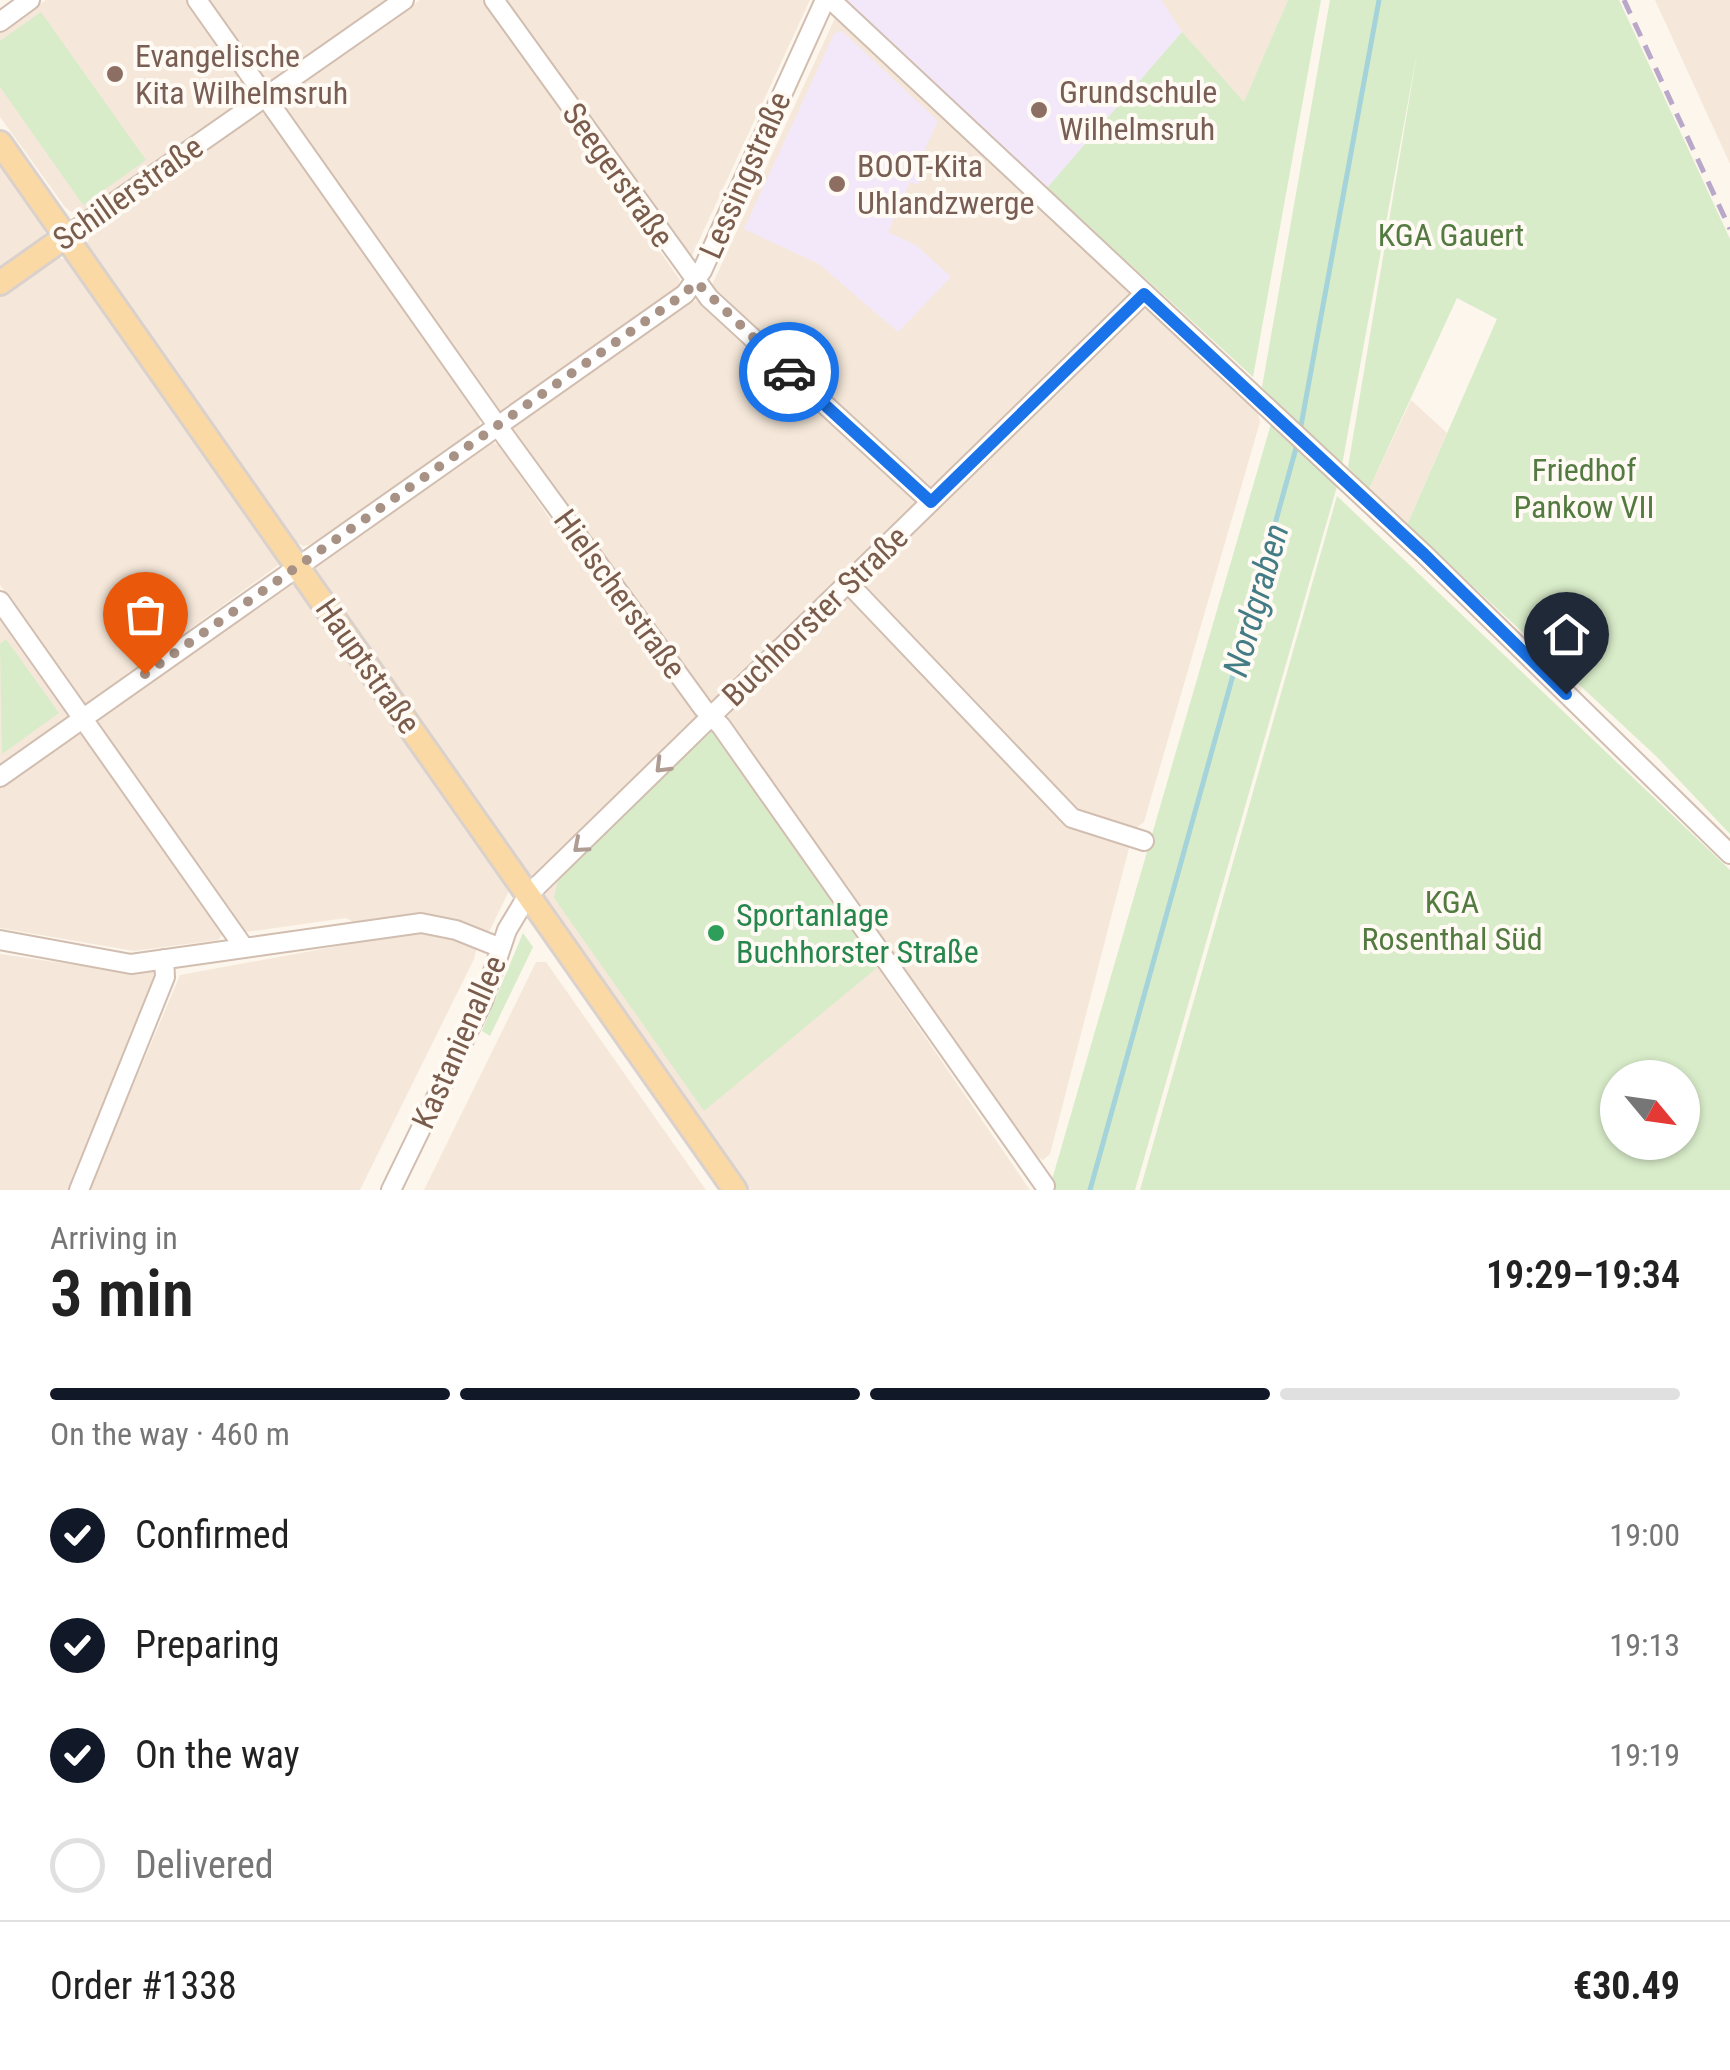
<!DOCTYPE html>
<meta charset="utf-8">
<style>
body{margin:0;font-family:"Roboto Condensed",sans-serif;background:#f6f6f6;color:#222;height:100vh;display:flex;flex-direction:column;font-size:38px;white-space:nowrap}
*{box-sizing:border-box;margin:0}
p{font-size:32px;color:#767676}
.icon{flex:none;width:55px;height:55px;fill:none;stroke:currentColor;stroke-width:2;stroke-linecap:round;stroke-linejoin:round}
.map{position:relative;height:1190px;overflow:hidden}
.details{display:flex;flex-direction:column;background:#fff;flex:1}
.details>*{flex:none}
.needle{width:65px;rotate:119deg}
.controls{position:absolute;left:1600px;top:1060px;display:grid;gap:20px}
.controls a{display:grid;place-items:center;width:100px;height:100px;border-radius:50%;background:#fff;box-shadow:0 2px 8px #0004;font-size:50px}
.pin{position:absolute;display:grid;place-items:center;width:85px;height:85px;color:#fff;margin:-102px -42px;border-radius:50% 50% 50% 0;rotate:-45deg;box-shadow:0 0 10px #0007}
.pin .icon{rotate:45deg}
.courier{position:absolute;display:grid;place-items:center;width:100px;height:100px;margin:-50px;border:8px solid #1a73e8;border-radius:50%;background:#fff;color:#222;box-shadow:0 2px 12px #0007}
.summary em{font-style:normal;font-weight:600}
.summary div{display:flex;flex-direction:column-reverse}
.summary{display:flex;align-items:center;justify-content:space-between;height:170px;padding:0 50px}
h1{font-size:65px;font-weight:600;line-height:75px}
.bar{display:grid;grid-template-columns:repeat(4,1fr);gap:15px 10px;align-content:center;height:120px;padding:0 50px}
.bar i{height:12px;border-radius:8px;background:#e0e0e0}
.bar .on{background:#111827}
.bar p{grid-column:span 4}
.line{display:flex;align-items:center;gap:25px;padding:0 50px;border-top:2px solid #e0e0e0}
.line div{flex:1}
ol{padding:0 50px;list-style:none}
li{display:flex;align-items:center;gap:30px;height:110px}
li p{margin-inline-start:auto}
li .icon{padding:10px;border-radius:50%;background:#111827;color:#fff;stroke-width:4}
li:last-child{color:#767676}
li i{width:55px;height:55px;border:5px solid #e0e0e0;border-radius:50%}
.map>svg:first-child{display:block}
.residential{fill:#f5e8da}
.education{fill:#f3e8fa}
.green{fill:#d8ecc9;fill-rule:evenodd}
.lines{fill:none;stroke-linecap:round;stroke-linejoin:round}
.stream{stroke:#a5d3da;stroke-width:5}
.minor-casing{stroke:#d1beb0;stroke-width:22}
.major-casing{stroke:#dad1cd;stroke-width:28}
.minor{stroke:#fff;stroke-width:18}
.major{stroke:#fbd9a5;stroke-width:22}
.rail{stroke:#b9a8c9;stroke-width:5;stroke-dasharray:15 10;stroke-linecap:butt}
.oneway{stroke:#af9d94}
.done{stroke:#a89285;stroke-width:10;stroke-dasharray:0 18}
.route{stroke:#1a73e8;stroke-width:12}
.education-dot{fill:#8d6e63;stroke:#fffaf3;stroke-width:4}
.leisure-dot{fill:#2e9e5b;stroke:#fffaf3;stroke-width:4}
.labels{text-anchor:middle;stroke-width:8;stroke-linejoin:round;paint-order:stroke}
.education-label{font-size:32px;fill:#785e54;stroke:#fffaf3;text-anchor:start}
.street-label{font-size:32px;fill:#7a5c4d;stroke:#fffaf3}
.park-label{font-size:32px;fill:#537a41;stroke:#fffaf3}
.leisure-label{font-size:32px;fill:#27864d;stroke:#fffaf3;text-anchor:start}
.water-label{font-size:35px;font-style:italic;fill:#437c86;stroke:#fffaf3}
</style>
<div class="map">
<svg width="1730" height="1190" viewBox="0 0 1730 1190">
<rect width="100%" height="100%" fill="#fdf6ec"/>
<path class="residential" d="M46 0H186L251 92 250 98 85 213 74 214 65 207 0 117V32Z
M208 0H389L267 83Z
M420 0H483L680 280 677 288 500 411 280 101 282 97Z
M506 0H810L691 258 686 256Z
M843 0H1288L1244 103 1182 33 1047 188Z
M1655 0H1730V164Z
M835 18 1130 293 930 490 713 294 711 287Z
M260 113 265 114 480 418 479 427 313 544 303 546 293 540 86 246 93 230Z
M0 163 41 222 45 232 44 239 0 273Z
M59 258 70 260 284 561 86 704 0 585V296L52 259Z
M696 300 704 303 918 500V504L716 706 708 705 512 431 515 425Z
M1139 308 1147 310 1258 413 1260 422 1144 822 1136 828 1077 808 861 586Z
M1411 400 1447 433 1407 525 1369 489Z
M492 442 500 446 552 522 565 527 700 716 536 878 531 876 519 860 515 862 313 572 320 558Z
M292 578 504 873 500 876 508 887V893L490 930 484 933 360 926 346 918 246 932 98 724 99 718Z
M846 597H850L1076 826 1130 844 1050 1154 1043 1160 1038 1158 724 722 727 713Z
M0 617 68 714 66 719 0 765Z
M711 727 714 729 1030 1190H747L543 893Z
M76 733 82 734 221 930 222 935 218 940 134 951 0 928V787Z
M415 932 465 940 477 946 474 959 360 1190H89L180 975Z
M0 954 131 973 153 970 159 975 71 1190H0Z
M536 962H546L706 1190H424Z"/>
<path class="education" d="M849 0H1161L1182 32 1047 188 848 2Z
M842 31 938 121 922 156 926 159 918 185 910 182 888 232 916 245 951 277 898 332 819 264 744 229 834 34Z"/>
<path class="green" d="M1288 0H1321L1253 377 1047 188 1182 32 1244 102Z
M1330 0H1619L1730 239V834L1657 757 1407 525 1497 319 1457 298 1369 489 1348 467 1418 47 1340 476 1135 1190H1049L1277 403 1262 387Z
M41 12 146 160 83 205 0 87V41Z
M1337 496 1730 870V1190H1140ZM1618 1078H1682V1142H1618Z
M6 639 59 713 2 754 0 644Z
M711 731 878 967 704 1111 554 898 558 880Z
M523 933 533 947 490 1036 482 1031Z"/>
<g class="lines">
<path class="stream" d="M1300 431 1379 0
M1090 1190 1298 441"/>
<g class="minor-casing">
<path id="minor" d="M197 0 497 425 703 708 721 726 1045 1186
M494 0 709 298 931 502
M831 0 1424 554 1730 854
M0 22 30 0
M65 237 404 0
M849 584 1072 818 1144 841
M0 601 243 946
M0 777 685 294 702 271 825 0
M0 940 131 964 421 923 456 930 501 948
M79 1190 165 977 164 959
M391 1190 483 1001 507 930 528 895 1144 294"/>
</g>
<g class="major-casing">
<path id="major" d="M0 143 735 1190
M0 283 65 237"/>
</g>
<use href="#minor" class="minor"/>
<use href="#major" class="major"/>
<path class="rail" d="M1624 0 1730 229"/>
</g>
<defs><path id="oneway-chevron" d="M-2-3.5L2.5 0L-2 3.5" fill="none" stroke-width="1.6" stroke-linecap="round" stroke-linejoin="round" transform="scale(2.5)"/></defs>
<g class="oneway">
<use href="#oneway-chevron" transform="translate(662 766) rotate(135)"/>
<use href="#oneway-chevron" transform="translate(580 846) rotate(139)"/>
</g>
<g class="lines">
<path class="done" d="M145 674 684 294 696 282 789 372"/>
<path class="route" d="M789 372 931 502 1144 294 1424 554 1566 694"/>
</g>
<g class="education-dot">
<circle cx="115" cy="74" r="10"/>
<circle cx="1039" cy="110" r="10"/>
<circle cx="837" cy="184" r="10"/>
</g>
<circle class="leisure-dot" cx="716" cy="933" r="10"/>
<g class="labels">
<g class="education-label">
<text x="135" y="67">Evangelische<tspan x="135" dy="37">Kita Wilhelmsruh</tspan></text>
<text x="1059" y="103">Grundschule<tspan x="1059" dy="37">Wilhelmsruh</tspan></text>
<text x="857" y="177">BOOT-Kita<tspan x="857" dy="37">Uhlandzwerge</tspan></text>
</g>
<g class="street-label">
<text transform="translate(618 175) rotate(55)" y="11">Seegerstraße</text>
<text transform="translate(745 175) rotate(-66)" y="11">Lessingstraße</text>
<text transform="translate(128 193) rotate(-35)" y="11">Schillerstraße</text>
<text transform="translate(620 594) rotate(54)" y="11">Hielscherstraße</text>
<text transform="translate(815 616) rotate(-44)" y="11">Buchhorster Straße</text>
<text transform="translate(368 666) rotate(55)" y="11">Hauptstraße</text>
<text transform="translate(459 1042) rotate(-66)" y="11">Kastanienallee</text>
</g>
<g class="park-label">
<text x="1451" y="246">KGA Gauert</text>
<text x="1584" y="481">Friedhof<tspan x="1584" dy="37">Pankow VII</tspan></text>
<text x="1452" y="913">KGA<tspan x="1452" dy="37">Rosenthal Süd</tspan></text>
</g>
<g class="leisure-label">
<text x="736" y="926">Sportanlage<tspan x="736" dy="37">Buchhorster Straße</tspan></text>
</g>
<g class="water-label">
<text transform="translate(1256 600) rotate(-74)" y="12">Nordgraben</text>
</g>
</g>
</svg>
<div class="controls">
<a><svg class="needle" viewBox="-14 -14 28 28"><path d="M0-13l5 13h-10z" fill="#e53935"/><path d="M0 13l5-13h-10z" fill="#767676"/></svg></a>
</div>
<div class="pin" style="left:145px;top:674px;background:#ea580c"><svg class="icon" aria-label="bag" viewBox="0 0 24 24"><path d="M5 8h14l-1 12H6zM9 8a3 3 0 0 1 6 0"/></svg></div>
<div class="pin" style="left:1566px;top:694px;background:#1f2937"><svg class="icon" aria-label="home" viewBox="0 0 24 24"><path d="M3 11l9-7 9 7M6 9v11h12V9"/></svg></div>
<div class="courier" style="left:789px;top:372px"><svg class="icon" aria-label="car" viewBox="0 0 24 24"><path d="M5 17H2v-5l4-1 3-4h7l3 4 3 1v5h-3M9 17h6M6 11h13"/><circle cx="7" cy="17" r="2"/><circle cx="17" cy="17" r="2"/></svg></div>
</div>
<section class="details">
<div class="summary"><div><h1>3 min</h1><p>Arriving in</p></div><em>19:29–19:34</em></div>
<div class="bar"><i class="on"></i><i class="on"></i><i class="on"></i><i></i><p>On the way · 460 m</p></div>
<ol>
<li><svg class="icon" aria-label="check" viewBox="0 0 24 24"><path d="M5 12l5 5 9-10"/></svg>Confirmed<p>19:00</p></li>
<li><svg class="icon" aria-label="check" viewBox="0 0 24 24"><path d="M5 12l5 5 9-10"/></svg>Preparing<p>19:13</p></li>
<li><svg class="icon" aria-label="check" viewBox="0 0 24 24"><path d="M5 12l5 5 9-10"/></svg>On the way<p>19:19</p></li>
<li><i></i>Delivered</li>
</ol>
<div class="line" style="height:130px"><div>Order #1338</div><b>€30.49</b></div>
</section>
